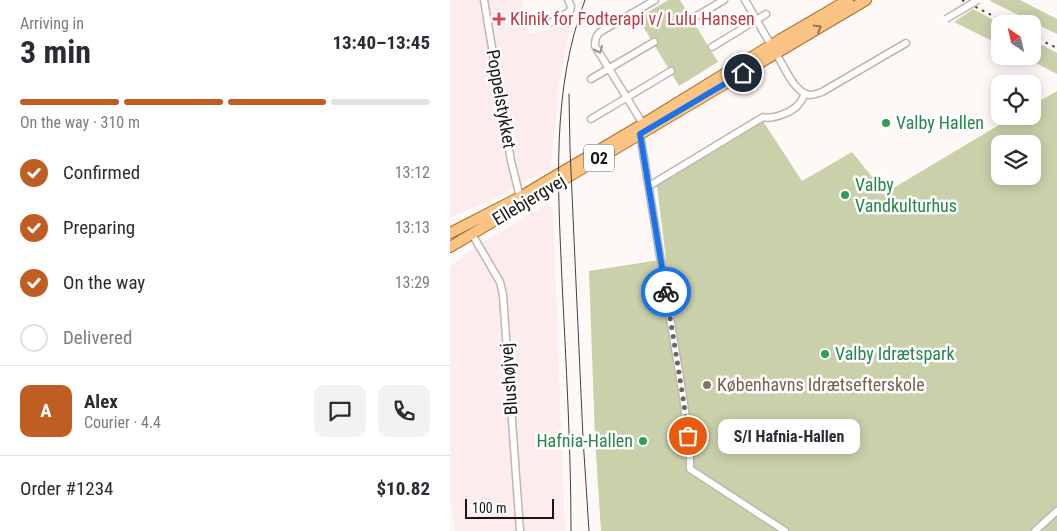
<!DOCTYPE html>
<meta charset="utf-8">
<style>
body{margin:0;font-family:"Roboto Condensed",sans-serif;background:#f2f2f3;color:#2b2b33;height:100vh;display:flex;flex-direction:column;font-size:19px;white-space:nowrap}
*{box-sizing:border-box;margin:0}
p{font-size:16px;color:#7c7c81}
.icon{flex:none;width:28px;height:28px;fill:none;stroke:currentColor;stroke-width:2;stroke-linecap:round;stroke-linejoin:round}
.map{position:relative;flex:1;overflow:hidden}
.sheet{display:flex;flex-direction:column;background:#fff;width:450px}
.sheet>*{flex:none}
.needle{width:32px;rotate:326deg}
.buttons{position:absolute;left:541px;top:15px;display:grid;gap:10px}
.buttons a{display:grid;place-items:center;width:50px;height:50px;border-radius:10px;background:#fff;box-shadow:0 2px 12px #0003;font-size:25px}
.scale{position:absolute;left:15px;bottom:12px;width:89px;box-sizing:border-box;padding-left:5px;border:2px solid #1a1513;border-top:0;font-size:14px;line-height:18px;white-space:nowrap;color:#1a1513;-webkit-text-stroke:4px #fff;paint-order:stroke}
.pin{position:absolute;display:grid;place-items:center;width:42px;height:42px;color:#fff;margin:-21px;border:2px solid #fff;border-radius:50%;box-shadow:0 1px 5px #0007}
.courier{position:absolute;display:grid;place-items:center;width:50px;height:50px;margin:-25px;border:4px solid #1a73e8;border-radius:50%;background:#fff;color:#222;box-shadow:0 1px 6px #0007}
.bubble{position:absolute;height:35px;border-radius:10px;background:#fff;box-shadow:0 2px 12px #0003;font-size:16px;font-weight:700;line-height:35px;text-align:center}
.overview em{font-style:normal;font-weight:700}
.overview div{display:flex;flex-direction:column-reverse}
.overview{display:flex;align-items:center;justify-content:space-between;height:85px;padding:0 20px}
h1{font-size:32px;font-weight:700;line-height:38px}
.bar{display:grid;grid-template-columns:repeat(4,1fr);gap:8px 5px;align-content:center;height:60px;padding:0 20px}
.bar i{height:6px;border-radius:4px;background:#e1e1e2}
.bar .selected{background:#c05d23}
.bar p{grid-column:span 4}
.line{display:flex;align-items:center;gap:12px;padding:0 20px;border-top:1px solid #e1e1e2}
.line div{flex:1}
.round{display:grid;place-items:center;flex:none;width:52px;height:52px;border-radius:10px;background:#f2f2f3}
ol{padding:0 20px;list-style:none}
li{display:flex;align-items:center;gap:15px;height:55px}
li p{margin-inline-start:auto}
li .icon{padding:5px;border-radius:50%;background:#c05d23;color:#fff;stroke-width:4}
li:last-child{color:#7c7c81}
li i{width:28px;height:28px;border:2px solid #e1e1e2;border-radius:50%}
main{display:flex;flex:1;min-height:0}
.map>svg:first-child{display:block}
.commercial{fill:#fceced}
.green{fill:#cad0aa;fill-rule:evenodd}
.lines{fill:none;stroke-linecap:round;stroke-linejoin:round}
.minor-casing{stroke:#c1b5b0;stroke-width:9}
.primary-casing{stroke:#aa6d28;stroke-width:12}
.minor{stroke:#fff;stroke-width:6}
.primary{stroke:#fbc485;stroke-width:10}
.tram{stroke:#443f3d;stroke-width:1}
.rail{stroke:#443f3d;stroke-width:2;stroke-dasharray:2.5 5;stroke-linecap:butt}
.minor-bridge-casing{stroke:#c1b5b0;stroke-width:9;stroke-linecap:butt}
.minor-bridge{stroke:#fff;stroke-width:6}
.oneway{stroke:#967552}
.oneway2{stroke:#989695}
.done{stroke:#6a6563;stroke-width:5;stroke-dasharray:0 9}
.route{stroke:#1a73e8;stroke-width:6}
.health-dot{fill:#e0444e;stroke:#fff;stroke-width:2}
.leisure-dot{fill:#2e9e5b;stroke:#fff;stroke-width:2}
.education-dot{fill:#8d6e63;stroke:#fff;stroke-width:2}
.labels{text-anchor:middle;stroke-width:5;stroke-linejoin:round;paint-order:stroke}
.shield{fill:#fff;stroke:#5f5b5a;stroke-width:1}
.shield-label{font-size:16px;font-weight:bold;fill:#1a1513}
.health-label{font-size:18px;fill:#be3a42;stroke:#fff;text-anchor:start}
.street-label{font-size:18px;fill:#1a1513;stroke:#fff}
.leisure-label{font-size:18px;fill:#27864d;stroke:#fff;text-anchor:start}
.education-label{font-size:18px;fill:#785e54;stroke:#fff;text-anchor:start}
</style>
<main>
<section class="sheet">
<div class="overview"><div><h1>3 min</h1><p>Arriving in</p></div><em>13:40–13:45</em></div>
<div class="bar"><i class="selected"></i><i class="selected"></i><i class="selected"></i><i></i><p>On the way · 310 m</p></div>
<ol>
<li><svg class="icon" aria-label="check" viewBox="0 0 24 24"><path d="M5 12l5 5 9-10"/></svg>Confirmed<p>13:12</p></li>
<li><svg class="icon" aria-label="check" viewBox="0 0 24 24"><path d="M5 12l5 5 9-10"/></svg>Preparing<p>13:13</p></li>
<li><svg class="icon" aria-label="check" viewBox="0 0 24 24"><path d="M5 12l5 5 9-10"/></svg>On the way<p>13:29</p></li>
<li><i></i>Delivered</li>
</ol>
<div class="line" style="height:90px"><b class="round" style="background:#c05d23;color:#fff">A</b><div><b>Alex</b><p>Courier · 4.4</p></div><a class="round"><svg class="icon" aria-label="chat" viewBox="0 0 24 24"><path d="M4 5h16v11H9l-5 4z"/></svg></a><a class="round"><svg class="icon" aria-label="phone" viewBox="0 0 24 24"><path d="M5 4h4l2 5-3 2q2 4 5 5l2-3 5 2v4C11 20 4 13 5 4z"/></svg></a></div>
<div class="line" style="height:65px"><div>Order #1234</div><b>$10.82</b></div>
</section>
<div class="map">
<svg width="607" height="531" viewBox="0 0 607 531">
<rect width="100%" height="100%" fill="#fef9f7"/>
<path class="commercial" d="M0 0H72L78 34 120 25V26L109 85 101 168 38 202 0 217Z
M97 204 103 210 115 531H5L0 500V267L22 249Z"/>
<path class="green" d="M218 0H230L268 62 229 86 188 18Z
M541 0H570L607 19V34L540 1Z
M523 9 551 24H550V45L504 22Z
M583 40 607 53V74L572 56H582Z
M607 91V531H151L145 438 139 271 216 259 206 178 309 115 352 181 402 152 435 193 564 116H582L583 105ZM550 144H582V176H550Z"/>
<g class="lines">
<g class="minor-casing">
<path id="minor" d="M34 0 61 161 70 197
M295 0 321 45
M245 17 274 0
M100 23 120 11 121 6 118 0
M262 47 316 14
M326 53C333 65 345 94 360 95 364 95 368 93 372 92L456 43
M141 79 204 42
M141 119 221 71
M193 124 145 46C145 39 146 36 150 32L205 0
M190 134 234 403 240 452V469L335 531
M199 186 313 117C322 120 342 112 348 105 351 102 353 98 355 94
M22 234 50 282 53 295 70 531
M585 531 607 511"/>
</g>
<g class="primary-casing">
<path id="primary" d="M0 233 70 197 193 124 331 39 398 0
M0 247 416 0"/>
</g>
<use href="#minor" class="minor"/>
<use href="#primary" class="primary"/>
<path class="tram" d="M119 94 120 149 133 438 139 531
M121 531C121 448 116 364 112 281 108 187 101 90 135 0"/>
<path class="rail" d="M512 0 559 24
M582 36 607 48"/>
<g class="minor-bridge-casing">
<path id="minor-bridge" d="M496 19 528 0"/>
</g>
<use href="#minor-bridge" class="minor-bridge"/>
</g>
<defs><path id="oneway-chevron" d="M-2-3.5L2.5 0L-2 3.5" fill="none" stroke-width="1.6" stroke-linecap="round" stroke-linejoin="round" transform="scale(1.25)"/></defs>
<use class="oneway" href="#oneway-chevron" transform="translate(368 28) rotate(-31)"/>
<use class="oneway2" href="#oneway-chevron" transform="translate(149 50) rotate(66)"/>
<g class="lines">
<path class="done" d="M216 292 234 404 238 436"/>
<path class="route" d="M216 292 190 134 293 73"/>
</g>
<path class="health-dot" d="M46.5 11.5h5v5h5v5h-5v5h-5v-5h-5v-5h5z"/>
<g class="leisure-dot">
<circle cx="436" cy="123" r="5"/>
<circle cx="395" cy="195" r="5"/>
<circle cx="375" cy="354" r="5"/>
<circle cx="193" cy="441" r="5"/>
</g>
<circle class="education-dot" cx="257" cy="385" r="5"/>
<g class="labels">
<rect class="shield" x="134" y="144.5" width="30" height="27" rx="4"/>
<g class="shield-label">
<text x="149" y="164">O2</text>
</g>
<g class="health-label">
<text x="60" y="25">Klinik for Fodterapi v/ Lulu Hansen</text>
</g>
<g class="street-label">
<text transform="translate(51 99) rotate(80)" y="6">Poppelstykket</text>
<text transform="translate(79 200) rotate(-31)" y="6">Ellebjergvej</text>
<text transform="translate(59 379) rotate(-94)" y="6">Blushøjvej</text>
</g>
<g class="leisure-label">
<text x="446" y="129">Valby Hallen</text>
<text x="405" y="191">Valby<tspan x="405" dy="21">Vandkulturhus</tspan></text>
<text x="385" y="360">Valby Idrætspark</text>
<text x="183" y="447" text-anchor="end">Hafnia-Hallen</text>
</g>
<g class="education-label">
<text x="267" y="391">Københavns Idrætsefterskole</text>
</g>
</g>
</svg>
<div class="buttons">
<a><svg class="needle" viewBox="-14 -14 28 28"><path d="M0-13l5 13h-10z" fill="#e53935"/><path d="M0 13l5-13h-10z" fill="#7c7c81"/></svg></a>
<a><svg class="icon" aria-label="locate" viewBox="0 0 24 24"><circle cx="12" cy="12" r="6"/><path d="M12 2v4M12 18v4M2 12h4M18 12h4"/></svg></a>
<a><svg class="icon" aria-label="layers" viewBox="0 0 24 24"><path d="M12 4l9 5-9 5-9-5zM3 14l9 5 9-5"/></svg></a>
</div>
<div class="scale">100 m</div>
<div class="pin" style="left:238px;top:436px;background:#ea580c"><svg class="icon" aria-label="bag" viewBox="0 0 24 24"><path d="M5 8h14l-1 12H6zM9 8a3 3 0 0 1 6 0"/></svg></div>
<div class="pin" style="left:293px;top:73px;background:#1f2937"><svg class="icon" aria-label="home" viewBox="0 0 24 24"><path d="M3 11l9-7 9 7M6 9v11h12V9"/></svg></div>
<div class="courier" style="left:216px;top:292px"><svg class="icon" aria-label="bike" viewBox="0 0 24 24"><circle cx="6" cy="16" r="4"/><circle cx="18" cy="16" r="4"/><path d="M6 16l4-8h5l3 8M10 8l3 8H6M13 5h3"/></svg></div>
<div class="bubble" style="left:268px;top:419px;width:142px">S/I Hafnia-Hallen</div>
</div>
</main>
